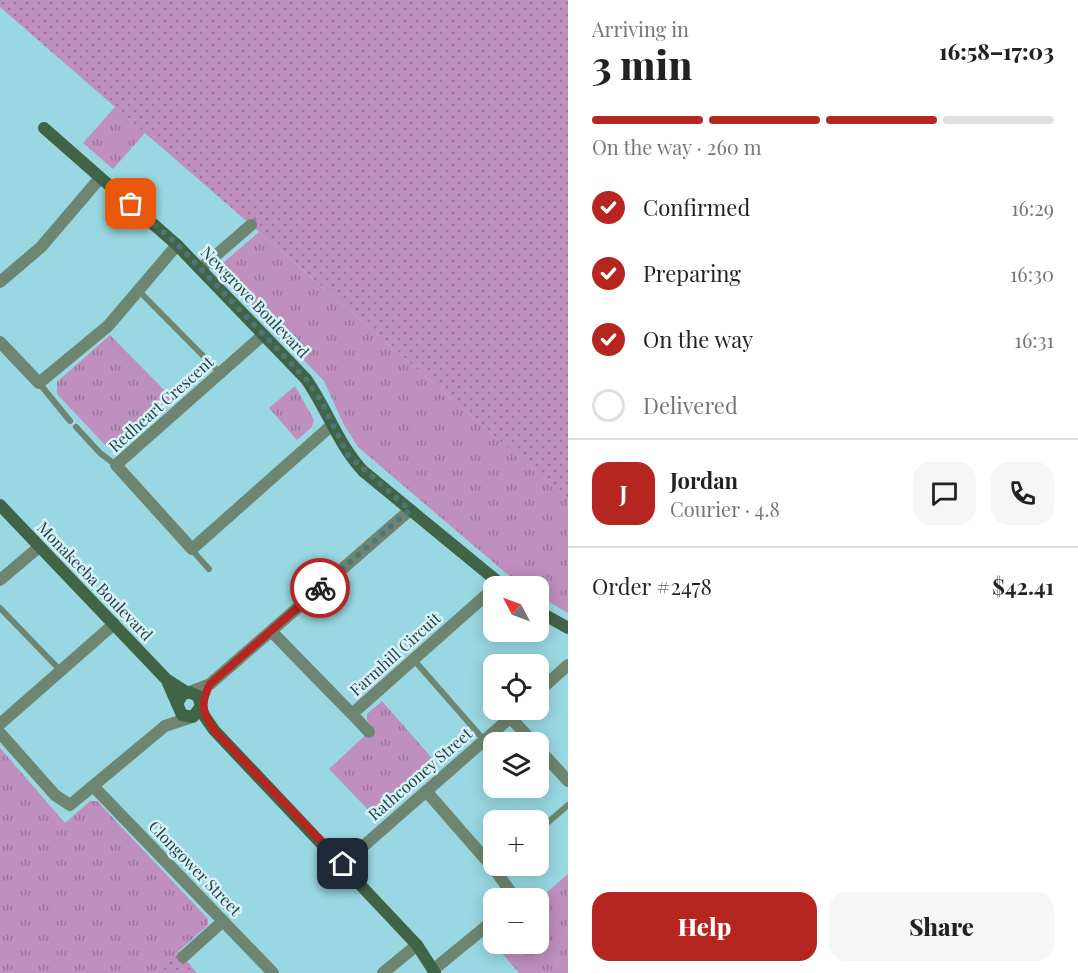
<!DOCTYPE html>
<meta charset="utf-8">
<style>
body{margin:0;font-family:"Playfair Display",serif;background:#f6f6f6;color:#222;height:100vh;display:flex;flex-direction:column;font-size:22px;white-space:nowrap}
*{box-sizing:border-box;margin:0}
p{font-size:20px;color:#767676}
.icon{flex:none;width:33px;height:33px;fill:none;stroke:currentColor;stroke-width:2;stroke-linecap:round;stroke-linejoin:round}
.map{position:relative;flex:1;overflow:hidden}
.panel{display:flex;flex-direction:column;background:#fff;width:510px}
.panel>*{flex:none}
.needle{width:39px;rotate:311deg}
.fabs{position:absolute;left:483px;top:576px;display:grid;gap:12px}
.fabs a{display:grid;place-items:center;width:66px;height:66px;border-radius:12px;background:#fff;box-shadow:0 3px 15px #0003;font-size:30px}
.pin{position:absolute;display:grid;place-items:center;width:51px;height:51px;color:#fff;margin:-26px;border-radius:12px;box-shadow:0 3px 9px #0006}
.courier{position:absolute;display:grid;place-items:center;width:60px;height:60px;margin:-30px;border:4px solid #b52620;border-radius:50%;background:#fff;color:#222;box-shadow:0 2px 8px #0007}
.overview em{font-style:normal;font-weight:800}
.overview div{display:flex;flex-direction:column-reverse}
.overview{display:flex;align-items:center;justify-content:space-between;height:102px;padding:0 24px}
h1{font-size:39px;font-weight:800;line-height:45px}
.bar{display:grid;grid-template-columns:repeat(4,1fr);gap:9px 6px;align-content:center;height:72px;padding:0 24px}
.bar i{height:8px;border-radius:4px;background:#e0e0e0}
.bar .current{background:#b52620}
.bar p{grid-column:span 4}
.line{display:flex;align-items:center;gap:15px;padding:0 24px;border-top:2px solid #e0e0e0}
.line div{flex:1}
.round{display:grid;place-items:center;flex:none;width:63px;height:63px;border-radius:18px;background:#f6f6f6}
ol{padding:0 24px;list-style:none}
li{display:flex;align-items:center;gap:18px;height:66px}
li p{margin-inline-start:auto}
li .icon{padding:6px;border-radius:50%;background:#b52620;color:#fff;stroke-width:4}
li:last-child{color:#767676}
li i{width:33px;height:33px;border:3px solid #e0e0e0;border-radius:50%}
.button{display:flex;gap:12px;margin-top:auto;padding:12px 24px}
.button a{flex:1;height:69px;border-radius:18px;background:#b52620;color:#fff;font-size:24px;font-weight:800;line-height:69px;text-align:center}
.button a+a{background:#f6f6f6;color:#222}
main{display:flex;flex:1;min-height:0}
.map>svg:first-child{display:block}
.grass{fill:url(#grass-dots)}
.park{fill:url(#park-tufts)}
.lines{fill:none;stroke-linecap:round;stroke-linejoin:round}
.lane{stroke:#6e8671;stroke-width:6}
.street{stroke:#6e8671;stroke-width:12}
.secondary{stroke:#406446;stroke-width:12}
.done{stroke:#4e757b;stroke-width:6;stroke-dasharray:0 10.8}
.route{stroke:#b52620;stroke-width:8}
.labels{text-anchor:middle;stroke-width:5;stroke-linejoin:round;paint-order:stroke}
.street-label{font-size:16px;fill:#264044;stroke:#d5f3f8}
</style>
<main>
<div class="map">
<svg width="568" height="973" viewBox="0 0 568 973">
<defs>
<pattern id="grass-dots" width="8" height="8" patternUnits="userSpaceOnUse" patternTransform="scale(1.5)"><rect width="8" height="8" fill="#bf8fbd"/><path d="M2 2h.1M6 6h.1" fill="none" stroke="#9b769b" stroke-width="1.8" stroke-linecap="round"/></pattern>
<pattern id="park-tufts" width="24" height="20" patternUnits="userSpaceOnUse" patternTransform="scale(1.5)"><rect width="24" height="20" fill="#bf8fbd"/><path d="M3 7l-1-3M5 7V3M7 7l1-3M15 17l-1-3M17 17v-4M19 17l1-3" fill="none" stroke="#9b769b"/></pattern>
</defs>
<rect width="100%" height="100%" fill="#99d8e2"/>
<path class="grass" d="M0 0H568V500L0 7Z
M178 951 197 973H154Z"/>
<path class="park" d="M115 107 145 133 113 169 83 143Z
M259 232 568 500V613L539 596 538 586 520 585 358 447 344 425 324 381 224 277V262Z
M110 335 174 400 120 448 107 447 57 394V382Z
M295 386 314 420 312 427 297 440 269 408Z
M382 701 437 764 376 818 329 769 373 728 367 720V714Z
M0 748 65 823 90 801H97L208 919V925L154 973H0Z
M568 874V973H519L494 944H538L539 899Z"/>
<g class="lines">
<path class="lane" d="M139 291 220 373
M39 383 70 421
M76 427 100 453 116 465
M192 550 209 569
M0 608 61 671
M414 660 484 740
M538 831 568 805"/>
<path class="street" d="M200 269 251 225
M0 282 41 247 100 178
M263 335 116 465 192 549 332 425
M0 342 39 383 108 326 177 245
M0 580 39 547
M271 631 352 714 494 588
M189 692 210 684 410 510
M538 692 568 665
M352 714 369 732
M510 717 533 742
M0 724 114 624
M0 733 55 795 70 805 165 726 189 718
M538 748 568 781
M94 787 273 973
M426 791 495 870 515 898
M343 864 519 710
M183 957 222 922
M433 970 494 920
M383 973 417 945"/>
<path class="secondary" d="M44 128 177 245 306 379C327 409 338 444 363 471L503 586
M0 505 166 679 188 693
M538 611 568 628
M168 683 182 715 193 717 201 706 198 696 189 692 182 695 177 704
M201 706 203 714 214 730 417 945 435 973"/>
</g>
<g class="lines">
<path class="done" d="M131 204 177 244 306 379 320 399 348 455 410 510 320 588"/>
<path class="route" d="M320 588 210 684C200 704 202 712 214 730L343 864"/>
</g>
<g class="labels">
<g class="street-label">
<text transform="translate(255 302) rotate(46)" y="6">Newgrove Boulevard</text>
<text transform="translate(161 404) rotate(-42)" y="6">Redheart Crescent</text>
<text transform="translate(95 581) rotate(46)" y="6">Monakeeba Boulevard</text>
<text transform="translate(395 654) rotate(-42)" y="6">Farmhill Circuit</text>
<text transform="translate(420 774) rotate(-41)" y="6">Rathcooney Street</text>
<text transform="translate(195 868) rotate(46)" y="6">Clongower Street</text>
</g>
</g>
</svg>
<div class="fabs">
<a><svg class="needle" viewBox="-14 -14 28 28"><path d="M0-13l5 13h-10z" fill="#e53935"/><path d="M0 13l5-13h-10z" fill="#767676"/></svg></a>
<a><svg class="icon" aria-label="locate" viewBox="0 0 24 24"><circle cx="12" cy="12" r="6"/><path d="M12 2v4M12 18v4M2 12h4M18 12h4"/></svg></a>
<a><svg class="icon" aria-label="layers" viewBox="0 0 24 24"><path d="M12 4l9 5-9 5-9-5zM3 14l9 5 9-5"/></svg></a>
<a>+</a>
<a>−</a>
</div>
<div class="pin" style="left:131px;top:204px;background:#ea580c"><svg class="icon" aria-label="bag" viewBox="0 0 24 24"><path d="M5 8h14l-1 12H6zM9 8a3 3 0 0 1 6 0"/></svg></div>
<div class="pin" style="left:343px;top:864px;background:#1f2937"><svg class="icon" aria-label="home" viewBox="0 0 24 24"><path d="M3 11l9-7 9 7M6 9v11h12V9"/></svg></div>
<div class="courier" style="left:320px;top:588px"><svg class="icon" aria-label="bike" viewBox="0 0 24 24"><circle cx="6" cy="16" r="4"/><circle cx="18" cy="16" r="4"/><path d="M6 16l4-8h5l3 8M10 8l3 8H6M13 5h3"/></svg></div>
</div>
<section class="panel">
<div class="overview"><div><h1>3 min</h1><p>Arriving in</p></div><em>16:58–17:03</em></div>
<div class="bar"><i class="current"></i><i class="current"></i><i class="current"></i><i></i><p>On the way · 260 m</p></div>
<ol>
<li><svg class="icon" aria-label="check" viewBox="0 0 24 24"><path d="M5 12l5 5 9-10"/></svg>Confirmed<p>16:29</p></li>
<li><svg class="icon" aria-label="check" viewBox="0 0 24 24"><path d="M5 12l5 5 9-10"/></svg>Preparing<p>16:30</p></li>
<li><svg class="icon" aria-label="check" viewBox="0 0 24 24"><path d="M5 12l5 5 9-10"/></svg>On the way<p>16:31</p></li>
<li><i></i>Delivered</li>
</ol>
<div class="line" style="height:108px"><b class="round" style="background:#b52620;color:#fff">J</b><div><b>Jordan</b><p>Courier · 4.8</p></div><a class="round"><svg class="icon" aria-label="chat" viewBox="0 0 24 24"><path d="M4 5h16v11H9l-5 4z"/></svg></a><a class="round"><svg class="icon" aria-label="phone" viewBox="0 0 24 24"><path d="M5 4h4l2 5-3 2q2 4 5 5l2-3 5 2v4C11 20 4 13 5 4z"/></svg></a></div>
<div class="line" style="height:78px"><div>Order #2478</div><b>$42.41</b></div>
<div class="button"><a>Help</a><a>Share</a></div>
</section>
</main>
